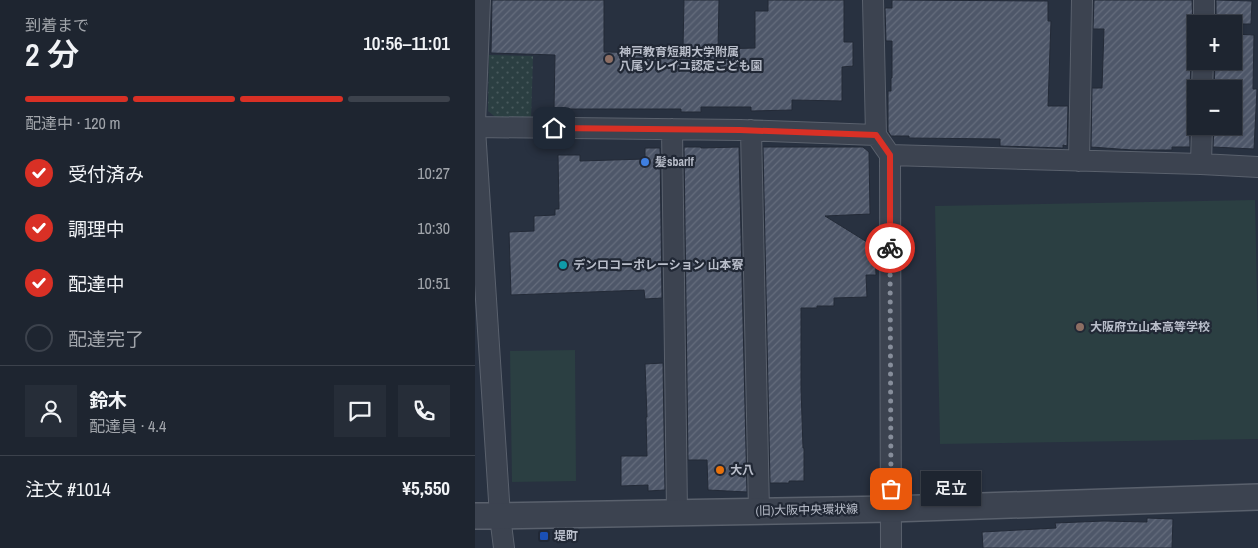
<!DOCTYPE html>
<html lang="ja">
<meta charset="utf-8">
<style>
body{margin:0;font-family:"Archivo Narrow","Noto Sans JP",sans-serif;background:#262d38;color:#f1f3f6;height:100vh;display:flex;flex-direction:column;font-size:19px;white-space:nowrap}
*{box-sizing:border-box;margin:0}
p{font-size:16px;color:#a1a5ab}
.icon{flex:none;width:28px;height:28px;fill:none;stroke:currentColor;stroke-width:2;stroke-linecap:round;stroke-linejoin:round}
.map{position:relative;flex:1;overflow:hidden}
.panel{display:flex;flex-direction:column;background:#1e2530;width:475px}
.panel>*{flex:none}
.controls{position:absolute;left:712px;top:15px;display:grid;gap:10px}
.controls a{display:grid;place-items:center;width:55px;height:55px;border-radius:0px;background:#1e2530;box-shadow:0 1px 4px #0004,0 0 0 1px #3c424c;font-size:25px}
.pin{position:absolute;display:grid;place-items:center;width:42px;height:42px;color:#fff;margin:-21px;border-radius:10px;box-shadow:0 2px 8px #0006}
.courier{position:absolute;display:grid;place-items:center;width:50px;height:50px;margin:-25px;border:4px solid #d93025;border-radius:50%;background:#fff;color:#222;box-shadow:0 1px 6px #0007}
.bubble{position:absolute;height:35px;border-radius:0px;background:#1e2530;box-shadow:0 1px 4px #0004,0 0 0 1px #3c424c;font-size:16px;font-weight:600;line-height:35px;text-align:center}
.headline em{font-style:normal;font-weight:600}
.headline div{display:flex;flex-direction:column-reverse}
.headline{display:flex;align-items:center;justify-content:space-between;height:85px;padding:0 25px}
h1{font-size:32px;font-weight:600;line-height:38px}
.bar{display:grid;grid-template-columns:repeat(4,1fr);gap:8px 5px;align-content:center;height:60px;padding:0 25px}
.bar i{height:6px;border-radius:4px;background:#3c424c}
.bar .selected{background:#d93025}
.bar p{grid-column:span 4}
.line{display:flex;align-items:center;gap:12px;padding:0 25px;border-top:1px solid #3c424c}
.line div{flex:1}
.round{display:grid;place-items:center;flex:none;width:52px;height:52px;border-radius:0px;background:#262d38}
ol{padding:0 25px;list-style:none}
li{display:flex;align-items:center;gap:15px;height:55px}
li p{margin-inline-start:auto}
li .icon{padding:5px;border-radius:50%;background:#d93025;color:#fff;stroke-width:4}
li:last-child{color:#a1a5ab}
li i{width:28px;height:28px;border:2px solid #3c424c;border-radius:50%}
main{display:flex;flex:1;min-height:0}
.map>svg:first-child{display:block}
.park{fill:url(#park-dots)}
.garden{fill:#2b3f42}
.building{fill:url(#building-hatch);stroke:#232a37}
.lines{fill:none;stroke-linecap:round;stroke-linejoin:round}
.minor-casing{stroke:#5a616d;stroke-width:22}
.tertiary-casing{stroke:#5a616d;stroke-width:28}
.minor{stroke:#3c4350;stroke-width:20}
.tertiary{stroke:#3c4350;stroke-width:25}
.done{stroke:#868d9a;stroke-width:5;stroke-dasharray:0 9}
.route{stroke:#d93025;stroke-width:6}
.education-dot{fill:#8d6e63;stroke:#212835;stroke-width:2}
.shop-dot{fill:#3f7fe0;stroke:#212835;stroke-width:2}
.culture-dot{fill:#0f9aa8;stroke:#212835;stroke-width:2}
.food-dot{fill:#e8710a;stroke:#212835;stroke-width:2}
.transit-dot{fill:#1a4fb4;stroke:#212835;stroke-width:2}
.labels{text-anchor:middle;stroke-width:4.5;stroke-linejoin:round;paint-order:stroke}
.poi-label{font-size:12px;font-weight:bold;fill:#b9beca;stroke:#212835;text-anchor:start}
.street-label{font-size:12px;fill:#b9beca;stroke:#212835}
</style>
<main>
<section class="panel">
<div class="headline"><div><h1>2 分</h1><p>到着まで</p></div><em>10:56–11:01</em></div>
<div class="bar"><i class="selected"></i><i class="selected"></i><i class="selected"></i><i></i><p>配達中 · 120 m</p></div>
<ol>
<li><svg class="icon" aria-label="check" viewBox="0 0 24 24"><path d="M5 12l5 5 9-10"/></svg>受付済み<p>10:27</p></li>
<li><svg class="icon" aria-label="check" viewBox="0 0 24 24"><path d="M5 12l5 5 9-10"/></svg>調理中<p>10:30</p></li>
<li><svg class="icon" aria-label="check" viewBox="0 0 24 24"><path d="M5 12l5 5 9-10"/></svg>配達中<p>10:51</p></li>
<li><i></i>配達完了</li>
</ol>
<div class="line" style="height:90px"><a class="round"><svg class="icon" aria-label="person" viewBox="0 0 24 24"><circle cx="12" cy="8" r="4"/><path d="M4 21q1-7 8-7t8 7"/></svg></a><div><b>鈴木</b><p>配達員 · 4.4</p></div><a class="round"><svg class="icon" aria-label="chat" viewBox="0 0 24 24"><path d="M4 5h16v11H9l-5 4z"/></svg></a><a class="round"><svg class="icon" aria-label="phone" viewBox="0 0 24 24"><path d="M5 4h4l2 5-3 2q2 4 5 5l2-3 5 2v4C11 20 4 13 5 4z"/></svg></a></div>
<div class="line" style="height:65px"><div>注文 #1014</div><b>¥5,550</b></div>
</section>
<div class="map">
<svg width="783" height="548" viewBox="0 0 783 548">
<defs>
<pattern id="park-dots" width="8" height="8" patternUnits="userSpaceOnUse" patternTransform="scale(1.25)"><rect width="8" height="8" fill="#2b3f42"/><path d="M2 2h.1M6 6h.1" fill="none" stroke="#48595c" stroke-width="1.8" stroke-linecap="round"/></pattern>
<pattern id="building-hatch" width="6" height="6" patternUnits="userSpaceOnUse" patternTransform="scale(1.25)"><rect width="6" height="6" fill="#4e5769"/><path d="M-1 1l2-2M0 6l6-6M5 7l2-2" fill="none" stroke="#656d7d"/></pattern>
</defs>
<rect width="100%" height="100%" fill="#283140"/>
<path class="park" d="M14 55 58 56 56 121 24 120 13 111Z"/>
<path class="garden" d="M780 200 783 345V439L465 444 460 206Z
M100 350 101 481 37 482 35 351Z"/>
<path class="building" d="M17 0H129V52L206 53V49H208L209 0H244L243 49 280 48V11H293V0H369V42H378V66L367 67V101L317 100V110L276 111V107H226V112H206V109H79L80 55 16 53Z
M417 0 573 1V21H576L573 106H593L592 146 588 145V148L525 146V139L434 138V136H416L413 131V91H416V78H417V41H411L410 8H417Z
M619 0H717L718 28 717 57 716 61 715 89H714L715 147H697V150H657L616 147 617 88H627L629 29H618Z
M741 0 777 1 776 24H741Z
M759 34 779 35 778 89H782L779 149 738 147 739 126H759V89H739L740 62H759Z
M209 147H226V148L264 147 272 492 233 490 232 460H213Z
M288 147H388L394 152 395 214 350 216 400 247 401 275H391L392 297 359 298V306H342V308H326V388L328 448H329V481H314V483H295Z
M170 148H185L187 298 170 299 169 290 36 295 34 232 59 231V216L80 215V209H84L83 155H105V161L170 159Z
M188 363 190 490 173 491V485L146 486V456H172L171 417H172L170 364Z
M672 518 698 519 697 548H508L507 532 581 528 580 523 629 521 672 522Z"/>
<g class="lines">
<g class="minor-casing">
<path id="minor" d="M398 0 401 135 415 155 416 548
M729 24V0
M727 89 728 61
M0 123 5 0
M0 127 265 130 401 135
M0 129 25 516 29 548
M197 129 202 512
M276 130 284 511
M415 155 726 164 783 167
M604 161 607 0
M726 164 727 126"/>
</g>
<g class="tertiary-casing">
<path id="tertiary" d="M0 516H25L416 509 783 497"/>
</g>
<use href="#minor" class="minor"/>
<use href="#tertiary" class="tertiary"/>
</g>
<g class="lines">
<path class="done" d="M415 248 416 489"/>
<path class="route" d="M79 128 265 130 401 135 415 155V248"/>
</g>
<g class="education-dot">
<circle cx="134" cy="59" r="5"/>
<circle cx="605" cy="327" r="5"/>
</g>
<circle class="shop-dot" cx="170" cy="162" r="5"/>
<circle class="culture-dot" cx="88" cy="265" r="5"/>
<circle class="food-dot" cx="245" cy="470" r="5"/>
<rect class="transit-dot" x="64" y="531" width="10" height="10" rx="2.5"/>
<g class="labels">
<g class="poi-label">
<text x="144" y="56">神戸教育短期大学附属<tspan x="144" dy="14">八尾ソレイユ認定こども園</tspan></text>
<text x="180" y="166">髪sbarlf</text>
<text x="98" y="269">デンロコーポレーション 山本寮</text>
<text x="615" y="331">大阪府立山本高等学校</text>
<text x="255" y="474">大八</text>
<text x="79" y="540">堤町</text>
</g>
<g class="street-label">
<text transform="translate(332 510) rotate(-1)" y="4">(旧)大阪中央環状線</text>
</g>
</g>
</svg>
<div class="controls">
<a>+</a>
<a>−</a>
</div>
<div class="pin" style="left:416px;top:489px;background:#ea580c"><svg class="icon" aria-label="bag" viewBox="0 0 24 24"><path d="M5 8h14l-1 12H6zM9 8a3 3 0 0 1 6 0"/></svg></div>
<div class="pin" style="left:79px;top:128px;background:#1f2937"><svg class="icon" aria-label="home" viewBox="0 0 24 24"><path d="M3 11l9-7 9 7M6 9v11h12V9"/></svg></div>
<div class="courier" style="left:415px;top:248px"><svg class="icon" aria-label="bike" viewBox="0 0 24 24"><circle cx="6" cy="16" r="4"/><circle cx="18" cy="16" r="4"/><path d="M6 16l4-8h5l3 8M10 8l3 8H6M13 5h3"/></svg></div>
<div class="bubble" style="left:446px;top:471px;width:60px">足立</div>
</div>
</main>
